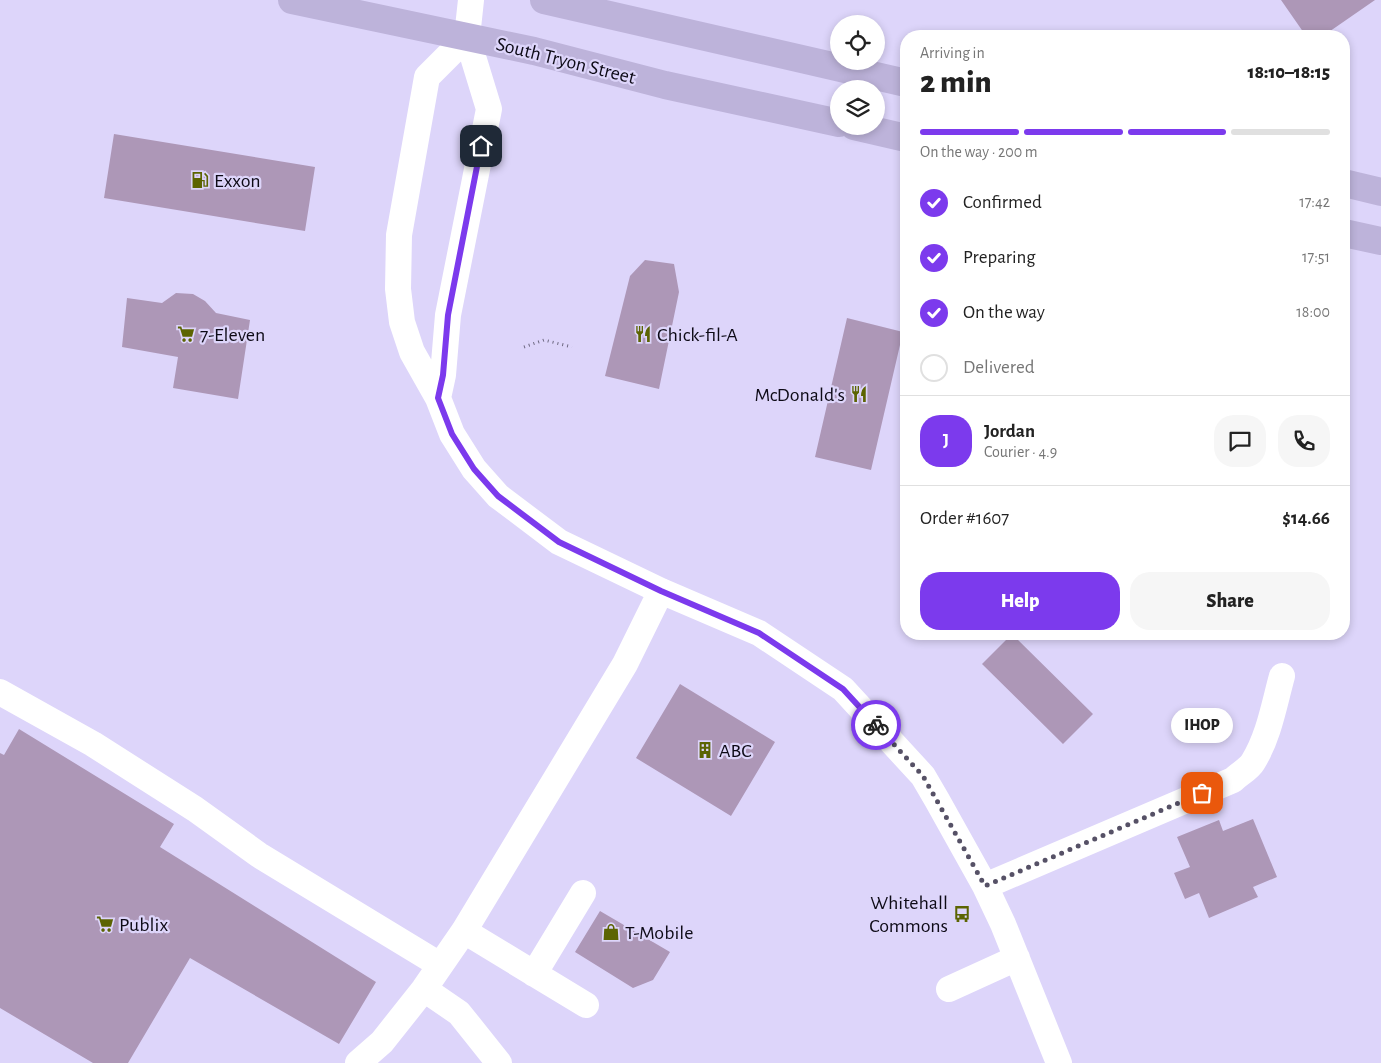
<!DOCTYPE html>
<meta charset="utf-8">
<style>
body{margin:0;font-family:"Alegreya Sans",sans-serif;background:#f6f6f6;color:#222;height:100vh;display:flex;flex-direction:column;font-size:19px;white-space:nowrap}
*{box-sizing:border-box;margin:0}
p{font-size:16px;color:#767676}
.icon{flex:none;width:28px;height:28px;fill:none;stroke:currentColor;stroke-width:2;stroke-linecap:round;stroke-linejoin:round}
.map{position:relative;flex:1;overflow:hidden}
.details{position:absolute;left:900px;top:30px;width:450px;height:610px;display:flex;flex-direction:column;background:#fff;border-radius:20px;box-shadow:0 2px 8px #0003}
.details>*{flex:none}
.buttons{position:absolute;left:830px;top:15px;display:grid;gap:10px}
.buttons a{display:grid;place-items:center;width:55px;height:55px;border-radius:50%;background:#fff;box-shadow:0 2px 8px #0003;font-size:25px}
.pin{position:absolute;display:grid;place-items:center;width:42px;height:42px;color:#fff;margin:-21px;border-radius:10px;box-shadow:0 2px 8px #0006}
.courier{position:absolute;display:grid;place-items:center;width:50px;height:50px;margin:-25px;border:4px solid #7c3aed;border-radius:50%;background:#fff;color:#222;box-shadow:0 1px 6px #0007}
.bubble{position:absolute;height:35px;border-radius:18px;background:#fff;box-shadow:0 2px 8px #0003;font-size:16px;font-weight:800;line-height:35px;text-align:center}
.head em{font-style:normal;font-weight:800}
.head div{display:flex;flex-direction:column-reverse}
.head{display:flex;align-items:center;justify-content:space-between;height:85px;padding:0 20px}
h1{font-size:32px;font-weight:800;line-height:38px}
.bar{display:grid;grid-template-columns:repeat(4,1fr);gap:8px 5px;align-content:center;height:60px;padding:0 20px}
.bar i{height:6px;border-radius:4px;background:#e0e0e0}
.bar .on{background:#7c3aed}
.bar p{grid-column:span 4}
.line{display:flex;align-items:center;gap:12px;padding:0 20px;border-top:1px solid #e0e0e0}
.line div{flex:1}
.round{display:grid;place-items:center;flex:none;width:52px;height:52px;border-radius:20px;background:#f6f6f6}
ol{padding:0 20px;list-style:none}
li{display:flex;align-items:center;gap:15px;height:55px}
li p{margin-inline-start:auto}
li .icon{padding:5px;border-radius:50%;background:#7c3aed;color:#fff;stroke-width:4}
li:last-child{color:#767676}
li i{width:28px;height:28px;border:2px solid #e0e0e0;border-radius:50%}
.cta{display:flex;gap:10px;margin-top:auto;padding:10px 20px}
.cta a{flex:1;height:58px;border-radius:20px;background:#7c3aed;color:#fff;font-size:20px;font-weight:800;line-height:58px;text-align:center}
.cta a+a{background:#f6f6f6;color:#222}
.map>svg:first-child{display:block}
.building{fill:#ad97b7}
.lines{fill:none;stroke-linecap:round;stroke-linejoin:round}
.path{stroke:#6d6880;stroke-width:3;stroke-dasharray:1 4;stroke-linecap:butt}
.minor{stroke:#fff;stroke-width:26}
.major{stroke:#bdb3da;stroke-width:28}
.done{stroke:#565166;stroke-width:5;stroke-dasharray:0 9}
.route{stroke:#7c3aed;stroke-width:6}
.labels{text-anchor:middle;stroke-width:4.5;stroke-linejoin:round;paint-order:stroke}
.street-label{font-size:20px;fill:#0d0a16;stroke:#ddd5fa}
.poi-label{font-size:20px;fill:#0d0a16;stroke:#ddd5fa;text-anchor:start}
</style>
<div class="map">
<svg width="1381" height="1063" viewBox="0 0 1381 1063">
<rect width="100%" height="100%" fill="#ddd5fa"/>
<path class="building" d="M1281 0H1375L1323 36H1306Z
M114 134 315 167 305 231 104 198Z
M645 260 674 264 679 292 659 389 605 376 630 276Z
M176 293 193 294 205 301 216 313 250 320 238 399 173 388 178 357 122 347 127 298 162 303Z
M847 318 903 332 871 470 815 457Z
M1012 634 1093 714 1063 744 982 664Z
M680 684 775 742 731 816 636 758Z
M19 729 174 824 160 847 376 982 339 1044 190 958 128 1063H93L0 1008V753L4 755Z
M1253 819 1277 877 1253 887 1258 897 1209 918 1199 893 1185 899 1174 873 1190 867 1177 837 1219 820 1223 831Z
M600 911 670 952 653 980 633 988 575 952Z"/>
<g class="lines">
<path class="path" d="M524 347 544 340 572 347"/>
<path class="minor" d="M467 37 427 77 399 235 398 289 402 322 412 352 438 398 452 434 474 469 498 496 559 542 661 591 759 633 843 689 923 776 937 800 985 886 1003 924 1059 1063
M438 398 443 375 448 315 489 109 467 37 471 0
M0 692 93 744 195 809 259 855 440 965
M985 886 1233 780C1239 774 1249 769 1253 762 1269 736 1274 705 1282 676
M464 931 586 1005
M534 974 583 893
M424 989 459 1013 499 1063
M949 989 1017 958
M358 1063 382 1042 424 989 464 931 625 664 661 591"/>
<path class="major" d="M292 0 534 51 665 85 839 123
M544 0 906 83
M854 126 906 138
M1344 183 1381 192
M1344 233 1381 241"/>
</g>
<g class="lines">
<path class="done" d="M876 725 923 776 985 886 1202 793"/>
<path class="route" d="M481 146 448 315 443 375 438 398 452 434 474 469 498 496 559 542 661 591 759 633 843 689 876 725"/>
</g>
<defs>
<g id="fuel-bare" transform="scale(1.35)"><path d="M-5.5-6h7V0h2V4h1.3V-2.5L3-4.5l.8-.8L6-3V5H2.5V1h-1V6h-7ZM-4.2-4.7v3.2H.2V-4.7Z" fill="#5c6402" stroke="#ddd5fa" stroke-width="2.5" paint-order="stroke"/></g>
<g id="supermarket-bare" transform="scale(1.35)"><path d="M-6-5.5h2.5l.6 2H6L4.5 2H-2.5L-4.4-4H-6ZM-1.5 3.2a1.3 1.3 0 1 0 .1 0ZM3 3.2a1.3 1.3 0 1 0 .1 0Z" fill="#5c6402" stroke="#ddd5fa" stroke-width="2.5" paint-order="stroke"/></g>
<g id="restaurant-bare" transform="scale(1.35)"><path d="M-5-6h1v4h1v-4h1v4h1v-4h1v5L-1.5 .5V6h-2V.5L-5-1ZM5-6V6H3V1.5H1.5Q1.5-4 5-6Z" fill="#5c6402" stroke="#ddd5fa" stroke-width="2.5" paint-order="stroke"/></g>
<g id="building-bare" transform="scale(1.35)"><path d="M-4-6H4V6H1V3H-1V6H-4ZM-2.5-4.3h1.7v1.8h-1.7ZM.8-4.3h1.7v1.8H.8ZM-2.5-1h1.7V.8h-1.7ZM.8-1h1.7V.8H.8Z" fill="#5c6402" stroke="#ddd5fa" stroke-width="2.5" paint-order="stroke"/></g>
<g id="bus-bare" transform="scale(1.35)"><path d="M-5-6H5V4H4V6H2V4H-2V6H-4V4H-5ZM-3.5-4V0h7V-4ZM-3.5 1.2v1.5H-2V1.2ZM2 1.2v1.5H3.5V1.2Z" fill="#5c6402" stroke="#ddd5fa" stroke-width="2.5" paint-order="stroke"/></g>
<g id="shop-bare" transform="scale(1.35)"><path d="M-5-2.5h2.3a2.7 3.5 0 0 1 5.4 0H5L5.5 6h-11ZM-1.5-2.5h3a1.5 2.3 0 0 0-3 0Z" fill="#5c6402" stroke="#ddd5fa" stroke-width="2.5" paint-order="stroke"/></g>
</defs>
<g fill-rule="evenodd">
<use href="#fuel-bare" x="200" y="180"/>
<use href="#supermarket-bare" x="186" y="334"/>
<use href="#restaurant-bare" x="643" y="334"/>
<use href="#restaurant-bare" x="859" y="394"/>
<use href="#building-bare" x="705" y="750"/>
<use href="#bus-bare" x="962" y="914"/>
<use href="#supermarket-bare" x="105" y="924"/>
<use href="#shop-bare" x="611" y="932"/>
</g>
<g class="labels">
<g class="street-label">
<text transform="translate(566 60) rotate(14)" y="7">South Tryon Street</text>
</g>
<g class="poi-label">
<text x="214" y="187">Exxon</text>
<text x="200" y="341">7-Eleven</text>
<text x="657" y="341">Chick-fil-A</text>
<text x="845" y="401" text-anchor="end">McDonald's</text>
<text x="719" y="757">ABC</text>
<text x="948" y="909" text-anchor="end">Whitehall<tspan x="948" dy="23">Commons</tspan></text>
<text x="119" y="931">Publix</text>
<text x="625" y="939">T-Mobile</text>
</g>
</g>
</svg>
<div class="buttons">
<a><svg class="icon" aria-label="locate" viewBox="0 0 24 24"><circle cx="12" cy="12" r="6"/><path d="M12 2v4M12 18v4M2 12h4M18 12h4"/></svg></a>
<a><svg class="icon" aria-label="layers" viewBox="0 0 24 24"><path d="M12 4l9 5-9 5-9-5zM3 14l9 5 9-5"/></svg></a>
</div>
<div class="pin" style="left:1202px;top:793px;background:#ea580c"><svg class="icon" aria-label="bag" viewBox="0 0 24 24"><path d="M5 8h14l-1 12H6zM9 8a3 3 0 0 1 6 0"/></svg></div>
<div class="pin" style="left:481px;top:146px;background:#1f2937"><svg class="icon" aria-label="home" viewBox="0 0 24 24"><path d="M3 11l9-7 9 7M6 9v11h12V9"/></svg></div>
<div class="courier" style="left:876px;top:725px"><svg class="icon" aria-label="bike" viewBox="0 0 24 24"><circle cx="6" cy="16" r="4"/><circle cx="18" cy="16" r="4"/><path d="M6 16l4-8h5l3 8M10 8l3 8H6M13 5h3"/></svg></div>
<div class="bubble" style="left:1171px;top:708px;width:62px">IHOP</div>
<section class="details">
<div class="head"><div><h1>2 min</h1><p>Arriving in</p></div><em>18:10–18:15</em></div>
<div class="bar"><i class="on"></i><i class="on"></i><i class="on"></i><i></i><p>On the way · 200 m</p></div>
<ol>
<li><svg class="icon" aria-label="check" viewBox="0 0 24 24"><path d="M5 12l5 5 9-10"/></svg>Confirmed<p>17:42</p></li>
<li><svg class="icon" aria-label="check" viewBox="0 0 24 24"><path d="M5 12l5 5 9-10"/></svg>Preparing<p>17:51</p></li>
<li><svg class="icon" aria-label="check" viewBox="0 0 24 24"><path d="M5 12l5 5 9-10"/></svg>On the way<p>18:00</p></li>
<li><i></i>Delivered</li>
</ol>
<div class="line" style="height:90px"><b class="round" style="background:#7c3aed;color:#fff">J</b><div><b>Jordan</b><p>Courier · 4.9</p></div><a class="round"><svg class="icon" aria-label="chat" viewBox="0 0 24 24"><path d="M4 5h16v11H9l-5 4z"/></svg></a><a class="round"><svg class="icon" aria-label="phone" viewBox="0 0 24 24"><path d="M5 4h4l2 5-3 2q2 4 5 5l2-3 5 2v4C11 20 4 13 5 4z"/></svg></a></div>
<div class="line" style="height:65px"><div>Order #1607</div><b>$14.66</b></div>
<div class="cta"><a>Help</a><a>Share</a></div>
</section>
</div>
